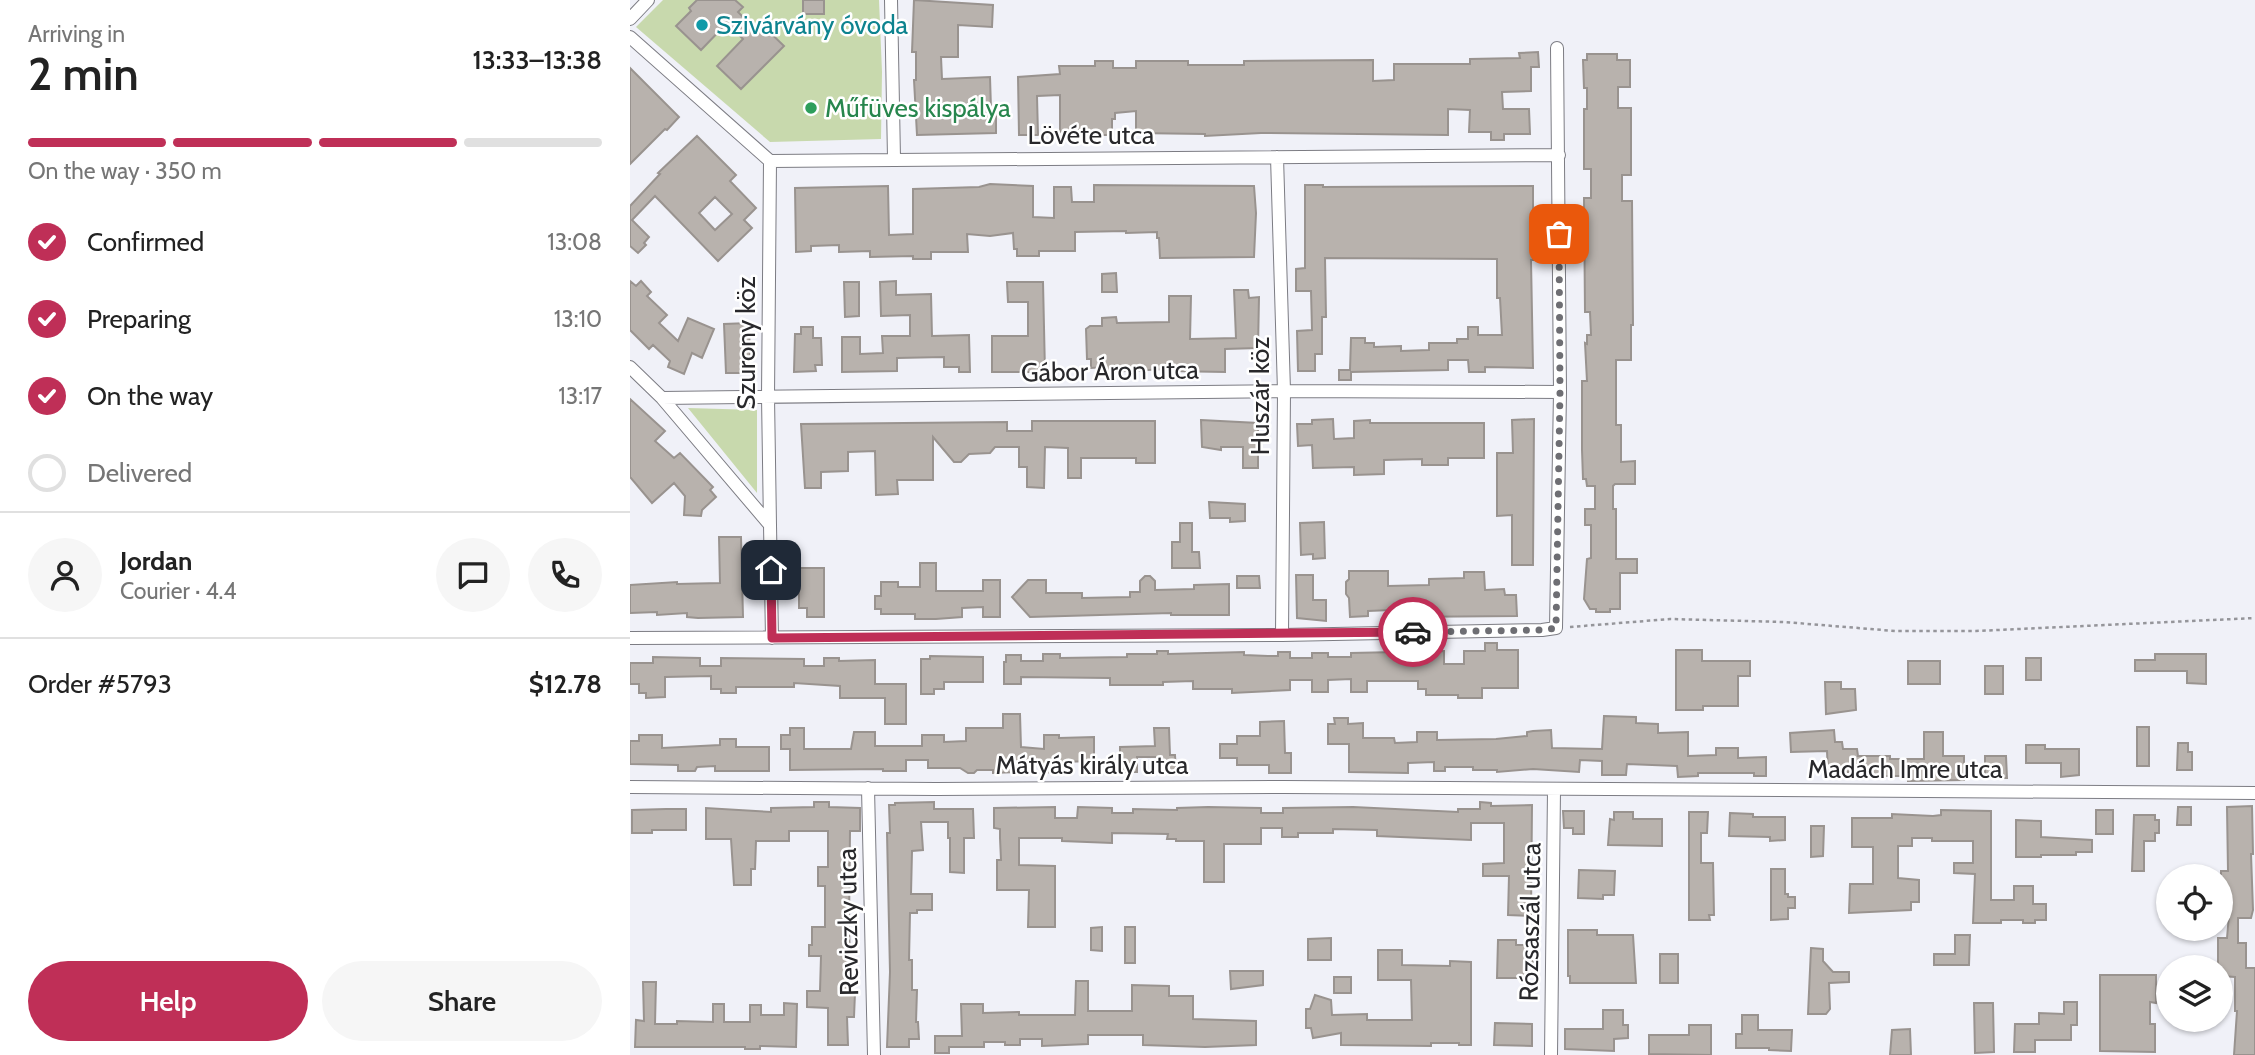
<!DOCTYPE html>
<meta charset="utf-8">
<style>
body{margin:0;font-family:Cabin,sans-serif;background:#f6f6f6;color:#222;height:100vh;display:flex;flex-direction:column;font-size:26px;white-space:nowrap}
*{box-sizing:border-box;margin:0}
p{font-size:23px;color:#767676}
.icon{flex:none;width:38px;height:38px;fill:none;stroke:currentColor;stroke-width:2;stroke-linecap:round;stroke-linejoin:round}
.map{position:relative;flex:1;overflow:hidden}
.sheet{display:flex;flex-direction:column;background:#fff;width:630px}
.sheet>*{flex:none}
.buttons{position:absolute;left:1526px;top:864px;display:grid;gap:14px}
.buttons a{display:grid;place-items:center;width:77px;height:77px;border-radius:50%;background:#fff;box-shadow:0 2px 5px #0004;font-size:35px}
.pin{position:absolute;display:grid;place-items:center;width:60px;height:60px;color:#fff;margin:-30px;border-radius:14px;box-shadow:0 4px 10px #0006}
.courier{position:absolute;display:grid;place-items:center;width:70px;height:70px;margin:-35px;border:5px solid #bf2f57;border-radius:50%;background:#fff;color:#222;box-shadow:0 2px 9px #0007}
.summary em{font-style:normal;font-weight:600}
.summary div{display:flex;flex-direction:column-reverse}
.summary{display:flex;align-items:center;justify-content:space-between;height:119px;padding:0 28px}
h1{font-size:46px;font-weight:600;line-height:52px}
.bar{display:grid;grid-template-columns:repeat(4,1fr);gap:10px 7px;align-content:center;height:84px;padding:0 28px}
.bar i{height:9px;border-radius:5px;background:#e0e0e0}
.bar .current{background:#bf2f57}
.bar p{grid-column:span 4}
.line{display:flex;align-items:center;gap:18px;padding:0 28px;border-top:2px solid #e0e0e0}
.line div{flex:1}
.round{display:grid;place-items:center;flex:none;width:74px;height:74px;border-radius:37px;background:#f6f6f6}
ol{padding:0 28px;list-style:none}
li{display:flex;align-items:center;gap:21px;height:77px}
li p{margin-inline-start:auto}
li .icon{padding:7px;border-radius:50%;background:#bf2f57;color:#fff;stroke-width:4}
li:last-child{color:#767676}
li i{width:38px;height:38px;border:4px solid #e0e0e0;border-radius:50%}
.cta{display:flex;gap:14px;margin-top:auto;padding:14px 28px}
.cta a{flex:1;height:80px;border-radius:42px;background:#bf2f57;color:#fff;font-size:28px;font-weight:600;line-height:80px;text-align:center}
.cta a+a{background:#f6f6f6;color:#222}
main{display:flex;flex:1;min-height:0}
.map>svg:first-child{display:block}
.green{fill:#c8d9ad}
.building{fill:#b8b2ad;stroke:#99938f;stroke-width:2;fill-rule:evenodd}
.lines{fill:none;stroke-linecap:round;stroke-linejoin:round}
.street-casing{stroke:#7c7c83;stroke-width:14}
.path{stroke:#95959a;stroke-width:2.5;stroke-dasharray:3.5 3.5;stroke-linecap:butt}
.street{stroke:#fff;stroke-width:12}
.done{stroke:#6e6e73;stroke-width:7;stroke-dasharray:0 12.6}
.route{stroke:#bf2f57;stroke-width:9}
.culture-dot{fill:#0f9aa8;stroke:#fff;stroke-width:2.5}
.leisure-dot{fill:#2e9e5b;stroke:#fff;stroke-width:2.5}
.labels{text-anchor:middle;stroke-width:5;stroke-linejoin:round;paint-order:stroke}
.culture-label{font-size:26px;fill:#0d838f;stroke:#fff;text-anchor:start}
.leisure-label{font-size:26px;fill:#27864d;stroke:#fff;text-anchor:start}
.street-label{font-size:26px;fill:#28282b;stroke:#fff}
</style>
<main>
<section class="sheet">
<div class="summary"><div><h1>2 min</h1><p>Arriving in</p></div><em>13:33–13:38</em></div>
<div class="bar"><i class="current"></i><i class="current"></i><i class="current"></i><i></i><p>On the way · 350 m</p></div>
<ol>
<li><svg class="icon" aria-label="check" viewBox="0 0 24 24"><path d="M5 12l5 5 9-10"/></svg>Confirmed<p>13:08</p></li>
<li><svg class="icon" aria-label="check" viewBox="0 0 24 24"><path d="M5 12l5 5 9-10"/></svg>Preparing<p>13:10</p></li>
<li><svg class="icon" aria-label="check" viewBox="0 0 24 24"><path d="M5 12l5 5 9-10"/></svg>On the way<p>13:17</p></li>
<li><i></i>Delivered</li>
</ol>
<div class="line" style="height:126px"><a class="round"><svg class="icon" aria-label="person" viewBox="0 0 24 24"><circle cx="12" cy="8" r="4"/><path d="M4 21q1-7 8-7t8 7"/></svg></a><div><b>Jordan</b><p>Courier · 4.4</p></div><a class="round"><svg class="icon" aria-label="chat" viewBox="0 0 24 24"><path d="M4 5h16v11H9l-5 4z"/></svg></a><a class="round"><svg class="icon" aria-label="phone" viewBox="0 0 24 24"><path d="M5 4h4l2 5-3 2q2 4 5 5l2-3 5 2v4C11 20 4 13 5 4z"/></svg></a></div>
<div class="line" style="height:91px"><div>Order #5793</div><b>$12.78</b></div>
<div class="cta"><a>Help</a><a>Share</a></div>
</section>
<div class="map">
<svg width="1625" height="1055" viewBox="0 0 1625 1055">
<rect width="100%" height="100%" fill="#f0f1f8"/>
<path class="green" d="M33 0H249L252 72 251 139 140 142 6 27Z
M58 408 127 410V493Z"/>
<path class="building" d="M67 0H105L113 7 108 12 124 28 129 22 154 46 111 89 87 66 113 39 97 23 71 50 46 26 61 11 59 8Z
M173 0H194V14H173Z
M284 0 363 5 362 27 328 25V57H311L312 79 360 77 361 109H366V133L287 135 284 80H286V52H282Z
M908 52 909 67H901V91L872 92 873 109H899L900 134H874V140H861V132H839L840 110 818 109V135L631 133 575 136V134L506 133V111L485 113V119H482V135H430V95L407 96 408 135H389L388 77 430 74 429 66H465V61H483V68H506V61H558V65H614V61L743 60V81L764 80V64H840V59L890 58 889 53Z
M957 54H987V60H1000V87H988V108H1001V175H992V201H1002L1003 325H1001V360H986V425H991V462L1005 461V484H985L983 486V509H986V559H1007V573H990V609H980V612H966V609H960L954 599 957 559 961 558V525H955V509H965V486H957L956 479H953L952 450V381H957L955 343 957 344V335H961L960 312H955L954 198H961V169H954V109H957V88H954L953 60H957Z
M0 68 49 117 37 130 35 129 0 164Z
M67 136 106 175 100 181 126 208 114 220 122 228 88 261 25 196 2 220 19 237 14 243 16 245 8 253 0 246V206L30 174 28 173ZM85 197 102 214 85 230 69 213Z
M360 184 403 186V217L424 218V187H441L442 202H464V185L624 186 626 213 624 257 530 258 529 238H527V232L496 233V231L445 232V251H409V256H387V249H384L383 233 360 236 337 234 338 252H301V259H283V256L240 257V251L209 252V245L181 246V251L166 252 165 188 258 186 259 235 283 234V189L349 187Z
M675 185H693V187L903 186V260H901L903 368 855 367V372H839L838 360H818V370L721 372V380H709V370H720L721 338H735V343H744V347L771 346V351L799 350V343H827V339H838V327H848V335H872L870 298H867V259L695 258 696 317H692V354H685V371H668L667 331 682 330 681 291H666V269L675 268Z
M486 273 487 292H472V274Z
M0 281 6 286 11 281 21 292 17 296 37 315 29 323 48 341 58 318 84 329 72 358 62 353 54 374 38 367 40 361 23 345 19 349 0 330Z
M266 281V295L301 294 302 336 339 335 340 372H329V367H314V357L267 358V371L212 372V337H230V354L253 353 252 336H280V315L251 316 250 282Z
M214 282H229V316L215 317Z
M377 282H413L415 372H362V336H398V302H378Z
M604 290H618L619 298 629 297 628 348 595 349V372L538 371V369L476 372V367L461 368V359H457L456 329 460 326H472V318L486 317 487 323 539 322V296H561L560 339 606 338Z
M119 323 120 361H112L113 373H96L94 324Z
M171 327H183V338H191L192 365H185L186 371 164 372 165 334H171Z
M0 399 35 431 25 441 44 458 50 453 83 487 80 490 86 497 72 510 71 516 54 515 55 496 44 483 22 503 0 477Z
M703 419 704 439 724 438V421L740 420V423H854V458H818V465H792V459L754 460V474L724 475V467L683 468 682 445 668 446 667 424H682V420Z
M904 419 903 565H882V515L867 516V453H883L882 420Z
M571 420 628 423V468H613V447H591V450L572 447Z
M402 421H525V463H506V458H451V478H438V448L415 447 414 488 397 487V467H389V447H365L360 453 339 454 331 462H324L303 437V480H267L268 494 246 495 245 451 218 452V471L191 472V488H175L171 424 377 422V431H402Z
M579 502 615 504V521L600 522V518H580Z
M694 522 695 558 683 559V554L671 555 670 523Z
M550 523H562V552H569L570 568H542V542H550Z
M89 537H111L113 617 68 618 57 617V613L27 615V612L0 613V585L47 582V584L90 583Z
M290 563H306V591H353V580H370V617H353V607L332 608V617L306 619H285V614H251V609H245V596H251V582H268V587H290Z
M169 568H194V617H177V608H169Z
M719 571H758V586L799 585V579L834 578V572H854L855 590 874 589 875 595H886L887 616 768 617V615H761V610L738 611V616L720 617 719 598 716 594V582L719 579Z
M666 575H683V600H696V621L667 618Z
M515 576H520L525 581V590L564 589V585L599 584V615H541V613L400 617 382 597 398 580H416V593H452V598L500 597V592H510V581Z
M607 576H629L630 588H607Z
M855 643H867V650H888V688H852V698H828V695H796V689H788V681H737V692H721V679L698 680V692H682V680H660V690L602 693V689H563V681L533 682V685H480V678L391 677V684H374V662H376V655H391V661H413V654H430V658L497 657V654H527V651H538V654L614 652V655L638 656H648V652H660V658H682V653H698V657H721V653L814 651V664H834V651H855Z
M1046 650H1072V661H1120V676H1108V706H1073V710H1046Z
M1525 654H1576V684L1557 683V671H1505V660H1525Z
M300 656 353 657V682H314V689H304V694H291V659H300Z
M23 657 70 658V666H91V658L174 659V666H194V658H209V661L245 660V684H276V724H255V698H210V686L164 683V687H106V693H91V689H81V676L35 677V697L16 698V693H9V684H0V663H23Z
M1396 658H1411V680H1396Z
M1278 661H1310V684H1278Z
M1355 666H1373V694H1355Z
M1195 682H1211V689H1225L1226 710 1196 714Z
M373 714H390L391 747 414 749V735H429V738L464 737V761L429 762V773L414 772V764H391V772L363 773V770H347L344 773H338L330 768H298V760H276V771H253V769L160 770V749H151V735H160V728H174V749H221L224 732H245V746H292V735H314V742L336 741V728H373Z
M974 716 1006 717V723L1028 724V733L1058 732V756L1086 755V748H1108V758L1136 757V776H1124V773H1068V776L1048 777 1047 766 997 764 996 775H972V761L950 760 949 772 903 769 867 772V770H843V767H815V771H804V762L778 763V773L719 772V744H698V724H705L704 718H718V724L733 723V738H764L765 743 787 742V732H807V740L866 739 897 736V732L903 731 921 730 922 748 972 749Z
M654 721 655 753H661V773H639V765H607V758H590V744H607V736H630V722Z
M1507 727H1519V766H1507Z
M524 728H539L540 755H545L546 772H528V757H507V772H490V747L525 746Z
M1204 730 1205 742H1212L1213 749H1227L1228 756H1260V759H1294V732H1313V756H1334V780L1278 781V776H1238L1239 770 1198 774 1197 751 1161 752 1160 733Z
M9 735H32V748L90 745V739H106V747H139V771H85V766L67 767 65 771H48V765L0 764V741H9Z
M1548 743H1558V752H1562V770H1547Z
M1396 745H1415V749H1449V775L1431 777V763H1396Z
M1355 756H1376L1377 778H1355Z
M184 802H199V807L230 808V831H220L219 927 220 960H222V993H225L224 1017H217L218 1045H198V1008L177 1007V991H190L191 956H179V945H182V927H195V886H188V867H198V831H159V841H126L125 869H121V885H104L101 839H76V808L141 812V808L184 807Z
M304 802V809H343L344 838H334V873L320 872V838H318V822H291L293 850 282 851 281 894H302V910H287V913H280L279 960H282V990H287L286 1022H288L289 1039H279V1047H257L260 972 257 833H260L259 805H265V803Z
M850 802 861 803V806L902 805 901 916 878 915 879 876H853V864L874 863V823H841V840L747 836V830L703 829V833H668V837H652V828H631V844H594V882H574V841H546V839H537L538 834 482 833V843L432 841V838H389V865L425 866V927H398L399 890H367V860H371L370 838V829L364 828V808L425 807V818H447L448 807 482 808V813H503V809L547 810V808L578 807 631 808V813H653V808L723 807 828 812V809H850Z
M1622 806 1623 854H1621L1623 910 1621 918H1608V943H1616V968H1625V1055H1604L1607 1011H1605V977L1591 976V968H1588V938H1597L1599 915H1595L1596 883H1591V871H1598L1597 807Z
M1548 807H1561V825H1547Z
M36 809H56V830H22V833H2V810Z
M1311 810 1361 811V900H1384V886H1403V904H1416V920H1405V923H1393V920H1371V923H1343L1345 874 1324 873V863H1343V841H1302V838H1282V846H1268V878L1289 880V902H1281V910L1219 913 1220 884H1243V847H1222V818H1262V814L1303 816 1311 815Z
M1466 810H1483V834H1466Z
M933 811H954V834H943V828H934Z
M984 812H1003V819H1032V846L978 845 980 819 984 820Z
M1059 812H1078L1077 833H1071V863H1083L1084 915H1079L1080 920H1059Z
M1100 813 1123 814V817H1155V840L1140 841V837L1099 836Z
M1504 815H1525V820H1529V833H1525V841H1514V871H1502Z
M1386 820 1411 821V837L1462 840V852H1446V855H1411V857H1386Z
M1181 826H1194L1193 856 1181 857Z
M1141 869H1155V894H1158V897H1165V908H1158V919L1141 920Z
M949 870 985 871 984 895H973V899L948 898Z
M472 927V951L461 950V928Z
M495 927H505V963H495Z
M938 930H967V935H1003L1006 983H940V976H938Z
M1325 935H1340L1339 965H1304V954H1325Z
M701 938V960H678V939Z
M868 940H886V945H899V951H903V969L898 968V978H867Z
M1181 948 1193 949V961L1203 972H1219V982L1199 983 1200 1009 1196 1014H1178Z
M748 950H772V965L820 966V961L841 962V1045H829V1043H801V1046L711 1045V1033L683 1038 681 1028H676V1009H680L685 995 701 1000 702 1015 737 1014V1020H782L781 980H748Z
M1030 954H1048V983H1030Z
M600 971H633V985L601 989Z
M1470 975H1526V1003L1520 1002V1024H1525V1052L1470 1051Z
M704 977H721V993H704Z
M446 981H458V1011H502V985L539 986V996H563V1019L626 1021V1045L575 1047 513 1045V1035H458V1044L412 1046V1039H390V1045H375V1042H354V1047H319V1053H305V1036H332L331 1004H353V1013L389 1012V1015H445Z
M13 982H26L25 1024H47V1021L83 1022V1004H94V1022H120V1005H131V1015H154V1003L167 1004 166 1047 130 1046V1049H115V1047H5L6 1020 14 1021Z
M1434 1002H1447V1025H1441V1040H1405V1052H1384L1385 1024H1409V1013L1434 1014Z
M1344 1003H1363L1364 1052 1345 1053Z
M973 1010H993V1025H998V1038L984 1039V1051L935 1049V1029H973Z
M1112 1015H1128V1030H1162L1161 1051 1139 1050V1048H1106V1034H1112Z
M865 1023 902 1024V1046L864 1045Z
M1059 1025H1081V1055L1019 1054V1035H1059Z
M1280 1029 1281 1055H1260L1262 1030Z"/>
<g class="lines">
<g class="street-casing">
<path id="street" d="M261 0 264 158
M0 19 18 0
M0 37 140 161 929 155
M647 157 654 391 652 635
M140 161 138 397 140 525
M0 367 32 398 140 525 142 638
M32 398 654 391 930 392
M0 638 652 635 912 630 926 628 930 392 927 48
M0 787 306 789 654 787 1625 793
M238 788 244 1055
M921 1055 924 790"/>
</g>
<path class="path" d="M940 627 1040 619 1154 622 1265 631H1346L1625 618"/>
<use href="#street" class="street"/>
</g>
<g class="lines">
<path class="done" d="M783 632 912 630 926 628 930 392 929 234"/>
<path class="route" d="M141 570 142 638 783 632"/>
</g>
<circle class="culture-dot" cx="72" cy="25" r="7"/>
<circle class="leisure-dot" cx="181" cy="108" r="7"/>
<g class="labels">
<g class="culture-label">
<text x="86" y="34">Szivárvány óvoda</text>
</g>
<g class="leisure-label">
<text x="195" y="117">Műfüves kispálya</text>
</g>
<g class="street-label">
<text x="461" y="144">Lövéte utca</text>
<text transform="translate(116 343) rotate(-90)" y="9">Szurony köz</text>
<text transform="translate(480 371) rotate(-1)" y="9">Gábor Áron utca</text>
<text transform="translate(630 396) rotate(-90)" y="9">Huszár köz</text>
<text x="462" y="774">Mátyás király utca</text>
<text x="1275" y="778">Madách Imre utca</text>
<text transform="translate(218 922) rotate(-91)" y="9">Reviczky utca</text>
<text transform="translate(900 922) rotate(-89)" y="9">Rózsaszál utca</text>
</g>
</g>
</svg>
<div class="buttons">
<a><svg class="icon" aria-label="locate" viewBox="0 0 24 24"><circle cx="12" cy="12" r="6"/><path d="M12 2v4M12 18v4M2 12h4M18 12h4"/></svg></a>
<a><svg class="icon" aria-label="layers" viewBox="0 0 24 24"><path d="M12 4l9 5-9 5-9-5zM3 14l9 5 9-5"/></svg></a>
</div>
<div class="pin" style="left:929px;top:234px;background:#ea580c"><svg class="icon" aria-label="bag" viewBox="0 0 24 24"><path d="M5 8h14l-1 12H6zM9 8a3 3 0 0 1 6 0"/></svg></div>
<div class="pin" style="left:141px;top:570px;background:#1f2937"><svg class="icon" aria-label="home" viewBox="0 0 24 24"><path d="M3 11l9-7 9 7M6 9v11h12V9"/></svg></div>
<div class="courier" style="left:783px;top:632px"><svg class="icon" aria-label="car" viewBox="0 0 24 24"><path d="M5 17H2v-5l4-1 3-4h7l3 4 3 1v5h-3M9 17h6M6 11h13"/><circle cx="7" cy="17" r="2"/><circle cx="17" cy="17" r="2"/></svg></div>
</div>
</main>
